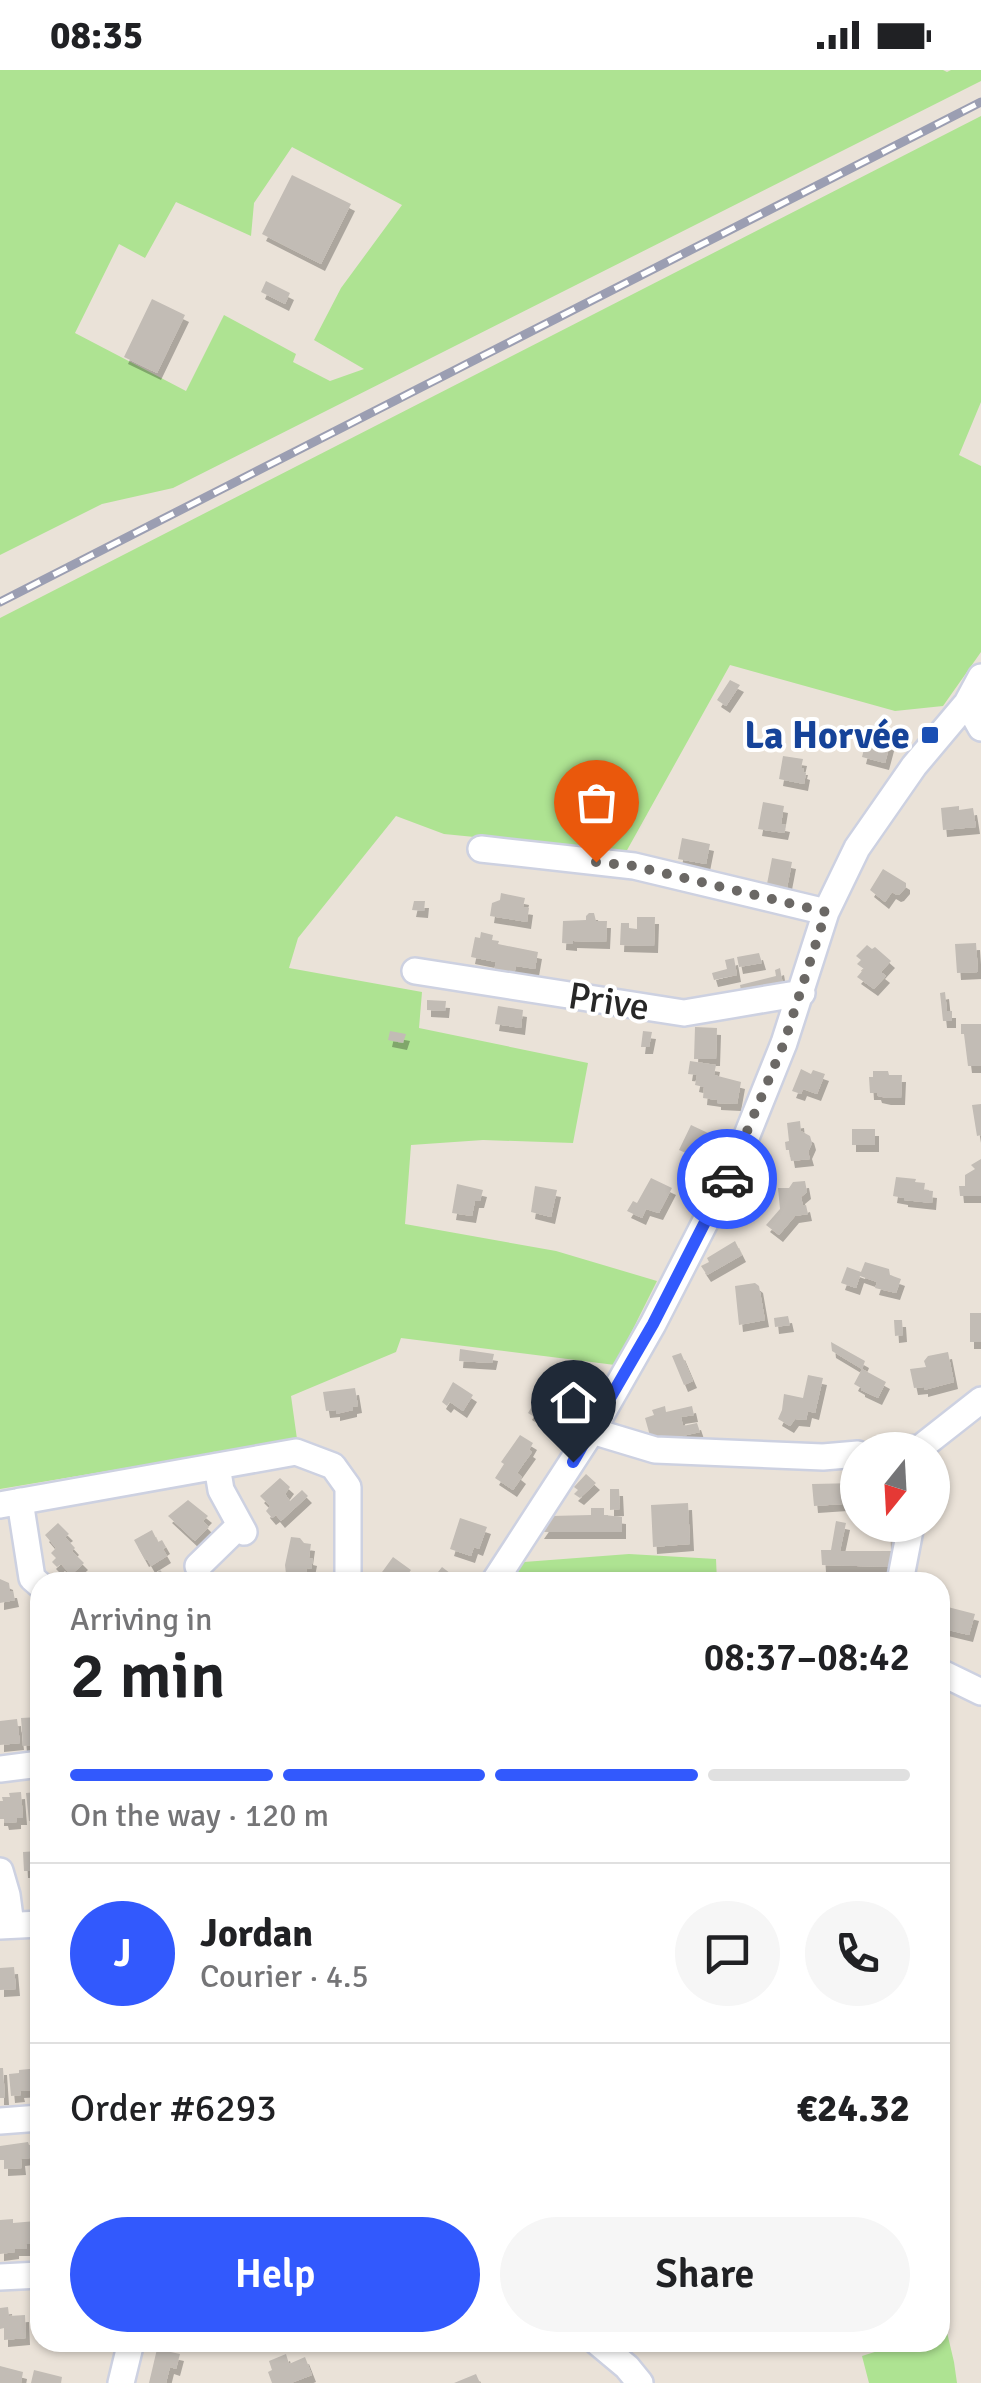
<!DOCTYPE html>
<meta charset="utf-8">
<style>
body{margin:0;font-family:Signika,sans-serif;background:#f6f6f6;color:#202124;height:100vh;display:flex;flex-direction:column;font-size:38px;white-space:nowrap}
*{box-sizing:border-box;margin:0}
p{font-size:32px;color:#757577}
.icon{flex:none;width:55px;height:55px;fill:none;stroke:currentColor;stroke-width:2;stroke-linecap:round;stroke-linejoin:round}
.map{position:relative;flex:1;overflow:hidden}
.panel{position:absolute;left:30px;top:1502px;width:920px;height:780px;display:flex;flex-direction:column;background:#fff;border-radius:30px;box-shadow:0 2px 8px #0004}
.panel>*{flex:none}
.needle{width:65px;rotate:198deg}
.controls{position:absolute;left:840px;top:1362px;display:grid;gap:20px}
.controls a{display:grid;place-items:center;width:110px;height:110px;border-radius:50%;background:#fff;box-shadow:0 2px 8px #0004;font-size:50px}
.pin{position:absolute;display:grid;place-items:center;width:85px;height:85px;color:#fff;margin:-102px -42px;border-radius:50% 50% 50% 0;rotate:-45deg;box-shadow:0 0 10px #0007}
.pin .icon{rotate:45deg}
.courier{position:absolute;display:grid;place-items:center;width:100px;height:100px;margin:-50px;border:8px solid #3259fd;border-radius:50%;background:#fff;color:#222;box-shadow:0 2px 12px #0007}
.summary em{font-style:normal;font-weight:600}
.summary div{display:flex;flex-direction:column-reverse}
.summary{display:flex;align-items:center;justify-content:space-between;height:170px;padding:0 40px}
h1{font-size:65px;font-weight:600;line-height:75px}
.bar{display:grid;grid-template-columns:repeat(4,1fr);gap:15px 10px;align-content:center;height:120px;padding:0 40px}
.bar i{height:12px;border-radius:8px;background:#e0e0e0}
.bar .current{background:#3259fd}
.bar p{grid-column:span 4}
.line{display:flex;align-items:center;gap:25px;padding:0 40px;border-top:2px solid #e0e0e0}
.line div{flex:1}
.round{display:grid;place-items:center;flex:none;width:105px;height:105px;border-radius:52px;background:#f6f6f6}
.primary-button{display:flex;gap:20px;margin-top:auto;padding:20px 40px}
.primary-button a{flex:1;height:115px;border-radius:60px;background:#3259fd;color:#fff;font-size:40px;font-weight:600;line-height:115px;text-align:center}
.primary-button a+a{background:#f6f6f6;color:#202124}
.status{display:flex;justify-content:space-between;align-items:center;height:70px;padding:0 50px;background:#fff;direction:ltr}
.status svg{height:28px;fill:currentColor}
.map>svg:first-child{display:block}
.green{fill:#aee392;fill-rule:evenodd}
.building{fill:#c2bcb5;filter:url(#shadow)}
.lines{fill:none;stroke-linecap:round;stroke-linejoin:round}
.minor-casing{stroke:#cdd1e1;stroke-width:30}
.minor{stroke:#fff;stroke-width:25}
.rail-casing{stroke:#9b9eb2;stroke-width:9}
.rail{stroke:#fff;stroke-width:5;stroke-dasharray:15;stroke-linecap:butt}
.done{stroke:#6b6865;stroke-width:10;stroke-dasharray:0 18}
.route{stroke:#3259fd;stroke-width:12}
.transit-dot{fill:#1a4fb4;stroke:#fff;stroke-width:4}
.labels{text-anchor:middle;stroke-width:8;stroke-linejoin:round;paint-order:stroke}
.transit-label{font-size:38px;font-weight:bold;fill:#164399;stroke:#fff;text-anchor:end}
.street-label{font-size:38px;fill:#272727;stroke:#fff}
</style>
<div class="status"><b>08:35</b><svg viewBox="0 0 49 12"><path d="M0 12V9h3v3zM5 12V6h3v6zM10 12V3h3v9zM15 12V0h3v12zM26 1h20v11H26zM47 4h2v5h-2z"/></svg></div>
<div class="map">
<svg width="981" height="2313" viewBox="0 0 981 2313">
<defs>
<filter id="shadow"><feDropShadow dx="4" dy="7" stdDeviation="0" flood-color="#0004"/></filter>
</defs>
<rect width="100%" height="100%" fill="#eae2d8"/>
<path class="green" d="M0 0H943L947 2 951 0H981V11L173 418 102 434 0 485ZM292 77 402 135 341 218 314 270 364 299 330 311 293 292 296 284 224 245 186 321 75 263 119 174 145 188 176 132 251 166 254 133Z
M981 46V332L959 385 981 396V582L943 636 895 641 730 595 626 782 444 764 396 746 298 868 289 898 422 922 419 958 588 993 573 1073 483 1070 411 1075 405 1154 556 1181 657 1211 615 1295 401 1268 396 1282 291 1326 297 1369 0 1419V548Z
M629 1484 716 1489 717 1512H510L524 1492Z
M946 2258 954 2292 957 2313H869L862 2286 903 2273 940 2272V2260Z"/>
<path class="building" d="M292 105 351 134 321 194 262 164Z
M266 211 290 223 285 234 261 222Z
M152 229 185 245 157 303 124 287Z
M730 610 740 615 726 636 717 630Z
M875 659 893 663 885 693 862 687 866 671 871 673Z
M783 686 803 689 801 698H804L803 702 806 703 804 714 779 709Z
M763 732 784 736 781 754 786 755 784 763 758 759Z
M959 736V740L973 738 976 757 943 760 941 738Z
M682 768 710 774 706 794 678 789Z
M772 788 792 792 787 818 767 814Z
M883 799 906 813V817L900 824 897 825 892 822 885 832 870 820Z
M501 823 525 828 523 837 529 838 527 852 490 846 492 833 500 830Z
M414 831H425L424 841 412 840Z
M589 843H594L596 851H607L606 872 573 871V874L562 873 563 851 586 850V846Z
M637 847H655L654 876 620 875 621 853H629V858L637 859Z
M481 862 493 865 492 870 499 871 498 874 538 882 535 899 516 896 514 905 494 901 496 892 471 887 475 867 480 868Z
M976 873 978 902 957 903 955 874Z
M867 875 872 879 875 877 891 891 881 902 886 906 874 919 857 907 864 899 857 894 861 890 856 886Z
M759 883 762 893 739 897 737 887Z
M734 888 737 905 714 910 712 903 727 899 725 890Z
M780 898 783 915 743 931 740 915 776 906 775 900Z
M945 922 947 941H952V951H943L940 923Z
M427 930 446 931 445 941 427 940Z
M498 936 523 940 521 958 495 954Z
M961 954H981V996H968L964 964H961Z
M695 957 717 958 716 989H694Z
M390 961 406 964 403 973 388 970Z
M643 961 652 962 649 977H641Z
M690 991 716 995 714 1005 741 1012 737 1034 717 1033V1030L703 1028 704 1017 695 1015 697 1005 688 1004Z
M801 999 811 1004 813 1000 825 1004 817 1024 803 1019 801 1024 792 1021Z
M873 1001H888L889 1005H902L901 1028H887L878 1026 877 1023H870L869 1007H873Z
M981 1034V1065L977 1066 972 1035Z
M800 1051 801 1061 810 1066 812 1073 808 1082 810 1089 791 1091 789 1080H786L785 1072 789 1071 787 1053Z
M691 1055 708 1063 697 1088 679 1080Z
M852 1059H875V1075H852Z
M981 1089V1126H960L959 1116H965V1105L975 1099 971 1095Z
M896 1107 916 1109 915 1112 925 1113 924 1120 933 1121 932 1133 904 1130V1128L893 1126Z
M651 1108 672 1118 659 1143 646 1139 642 1148 627 1141 633 1131 637 1133Z
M805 1111 807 1122 801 1127 803 1136 806 1135 808 1144 795 1146 779 1165 766 1155 780 1139 778 1118H789L793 1112Z
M457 1114 483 1120 480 1131H475L472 1146 452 1143Z
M535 1116 557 1120 551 1147 531 1142Z
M735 1171 742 1185 707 1205 701 1196 709 1192 707 1188Z
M865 1192 889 1199 890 1205 901 1209 896 1223 875 1218 877 1212 860 1206 856 1218 841 1213 847 1197 861 1202Z
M755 1213 759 1216 765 1250 739 1255 735 1216Z
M970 1243H981V1272H970Z
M788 1246 790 1255 775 1257 774 1248Z
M894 1250H902L903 1265 895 1266Z
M831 1272 865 1291 862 1299 832 1281Z
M460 1279 494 1284 492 1293 459 1291Z
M948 1282 954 1312 924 1320V1317L914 1318 910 1299 926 1297 924 1291 928 1286Z
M681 1283 693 1311 684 1315 672 1286Z
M862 1299 886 1312 878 1328 861 1320V1318L854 1314Z
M808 1305 823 1308 815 1343 808 1341 806 1350 795 1349 790 1356 778 1349 782 1340 784 1324 803 1328Z
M453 1312 473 1325 463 1341 450 1332 447 1336 442 1332Z
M550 1314 566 1324 549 1356 528 1343 534 1333 537 1335Z
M355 1318 358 1336 353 1337V1340L336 1344V1340L326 1341 323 1322Z
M665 1336 666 1342 692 1336 694 1345 681 1347 683 1356 697 1353 700 1362 652 1373 645 1348 654 1345 652 1340Z
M520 1365 533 1373 529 1380 532 1382 517 1403 522 1407 513 1420 495 1408 504 1394 501 1392Z
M586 1404 596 1413 580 1428 574 1424 578 1420 574 1417Z
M280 1408 290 1417 285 1424 290 1431 302 1420 308 1426 281 1451 276 1445 272 1448 266 1441 270 1436 260 1426Z
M858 1413V1433L814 1436 812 1414Z
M610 1419H619L620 1439 610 1440Z
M188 1430 208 1446 203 1451 209 1457 195 1471 168 1446Z
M688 1433 690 1474 653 1477 651 1435Z
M591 1438H604V1445L622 1447V1462H540L551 1446 591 1445Z
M460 1448 487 1457 479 1479 474 1477 471 1486 450 1479Z
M836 1451 846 1453 840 1481H891L890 1455H902L891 1497 822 1495 821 1480H831Z
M58 1453 69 1464 65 1467 75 1478 72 1481 84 1493 71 1505 61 1494 57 1497 52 1492 56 1488 51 1483 56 1478 45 1465Z
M152 1460 158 1472 162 1470 166 1477 163 1479 167 1486 151 1496 147 1489 145 1490 134 1470Z
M291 1467 300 1468 304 1473 311 1474 309 1488 313 1489 311 1499 307 1498 306 1505 286 1504 285 1495Z
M393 1487 411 1500 402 1512H382L377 1509Z
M442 1497 459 1510 458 1512H430Z
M160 1500 171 1512H159L153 1506Z
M97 1504H117V1507L135 1508 134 1512H97Z
M0 1509 9 1513 10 1521H13L15 1530 0 1533Z
M940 1535 975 1544 969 1565 940 1558Z
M40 1647V1669L37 1670V1675L23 1676 21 1648Z
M17 1649 20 1673 0 1675V1651Z
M21 1722 23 1748H17V1752L5 1753 4 1749H0V1731H3L2 1727H10L9 1723Z
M36 1722V1729L40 1728V1750L29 1751 26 1723Z
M38 1781 40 1801H24L23 1782Z
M14 1897 16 1919 0 1920V1898Z
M0 1998H3L5 2028H0Z
M40 1998V2020L20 2021 21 2025 11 2026 9 2004 19 2003V2000Z
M28 2072 29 2075 40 2074V2097H30V2088L21 2089 22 2098 4 2099V2090H0V2076Z
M13 2149V2153L36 2151V2156H40V2184H36L35 2174H26L27 2179H15V2182L0 2184V2150Z
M8 2237 9 2246 25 2245 26 2268 4 2270V2258L0 2259V2238Z
M157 2279 180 2284 176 2299 170 2297 166 2313H149Z
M286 2284 289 2294 305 2287 312 2305 291 2313H272L268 2302 272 2300 269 2291Z
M0 2296 23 2302 21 2313H0Z
M34 2300 62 2307 61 2313H31Z
M476 2304 480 2313H454Z"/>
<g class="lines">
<g class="minor-casing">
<path id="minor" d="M967 633 981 658
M481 779 634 796 826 842
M415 901 684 943 802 923
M592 1361 655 1380 823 1387 858 1384
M899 1380 920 1378 981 1330
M217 1396 221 1420 244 1462
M20 1431 32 1508 40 1515
M0 1435 296 1382 333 1396 348 1417V1512
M198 1496 240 1455
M494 1512 592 1361 653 1254 737 1090 784 973 826 842 857 778 914 696 967 633 981 607
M900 1512 911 1455
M940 1602 981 1622
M0 1699 40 1694
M0 1801 7 1825 11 1855
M0 1856 40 1854
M0 2051 40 2048
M0 2207 40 2205
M597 2272 627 2297 640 2313
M121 2313 131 2272"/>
</g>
<use href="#minor" class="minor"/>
<g class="rail-casing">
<path id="rail" d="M0 532 981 32"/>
</g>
<use href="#rail" class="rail"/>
</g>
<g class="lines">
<path class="done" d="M596 792 634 796 826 842 784 973 727 1109"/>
<path class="route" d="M573 1392 653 1254 727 1109"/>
</g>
<rect class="transit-dot" x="920" y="655" width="20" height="20" rx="5"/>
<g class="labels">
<g class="transit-label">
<text x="910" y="678">La Horvée</text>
</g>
<g class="street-label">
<text transform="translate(609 931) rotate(9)" y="13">Prive</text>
</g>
</g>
</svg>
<div class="controls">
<a><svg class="needle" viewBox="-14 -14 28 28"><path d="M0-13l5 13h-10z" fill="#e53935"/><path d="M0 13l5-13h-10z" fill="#757577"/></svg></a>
</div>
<div class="pin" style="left:596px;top:792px;background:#ea580c"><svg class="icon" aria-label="bag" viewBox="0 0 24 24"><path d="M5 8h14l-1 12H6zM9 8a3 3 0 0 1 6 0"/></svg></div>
<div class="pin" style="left:573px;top:1392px;background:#1f2937"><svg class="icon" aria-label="home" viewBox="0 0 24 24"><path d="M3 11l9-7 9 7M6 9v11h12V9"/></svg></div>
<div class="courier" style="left:727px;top:1109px"><svg class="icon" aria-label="car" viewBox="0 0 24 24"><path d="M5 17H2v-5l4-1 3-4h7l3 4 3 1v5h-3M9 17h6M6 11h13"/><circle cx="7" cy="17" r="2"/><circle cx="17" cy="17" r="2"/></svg></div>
<section class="panel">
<div class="summary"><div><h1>2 min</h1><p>Arriving in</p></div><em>08:37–08:42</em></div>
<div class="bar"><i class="current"></i><i class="current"></i><i class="current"></i><i></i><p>On the way · 120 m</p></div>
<div class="line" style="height:180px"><b class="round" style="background:#3259fd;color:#fff">J</b><div><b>Jordan</b><p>Courier · 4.5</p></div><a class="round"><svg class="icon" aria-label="chat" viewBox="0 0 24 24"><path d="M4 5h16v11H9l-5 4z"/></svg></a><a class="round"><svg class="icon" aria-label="phone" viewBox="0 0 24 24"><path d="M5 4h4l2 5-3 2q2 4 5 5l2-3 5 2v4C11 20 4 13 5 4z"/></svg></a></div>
<div class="line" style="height:130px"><div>Order #6293</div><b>€24.32</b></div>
<div class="primary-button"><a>Help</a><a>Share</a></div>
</section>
</div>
